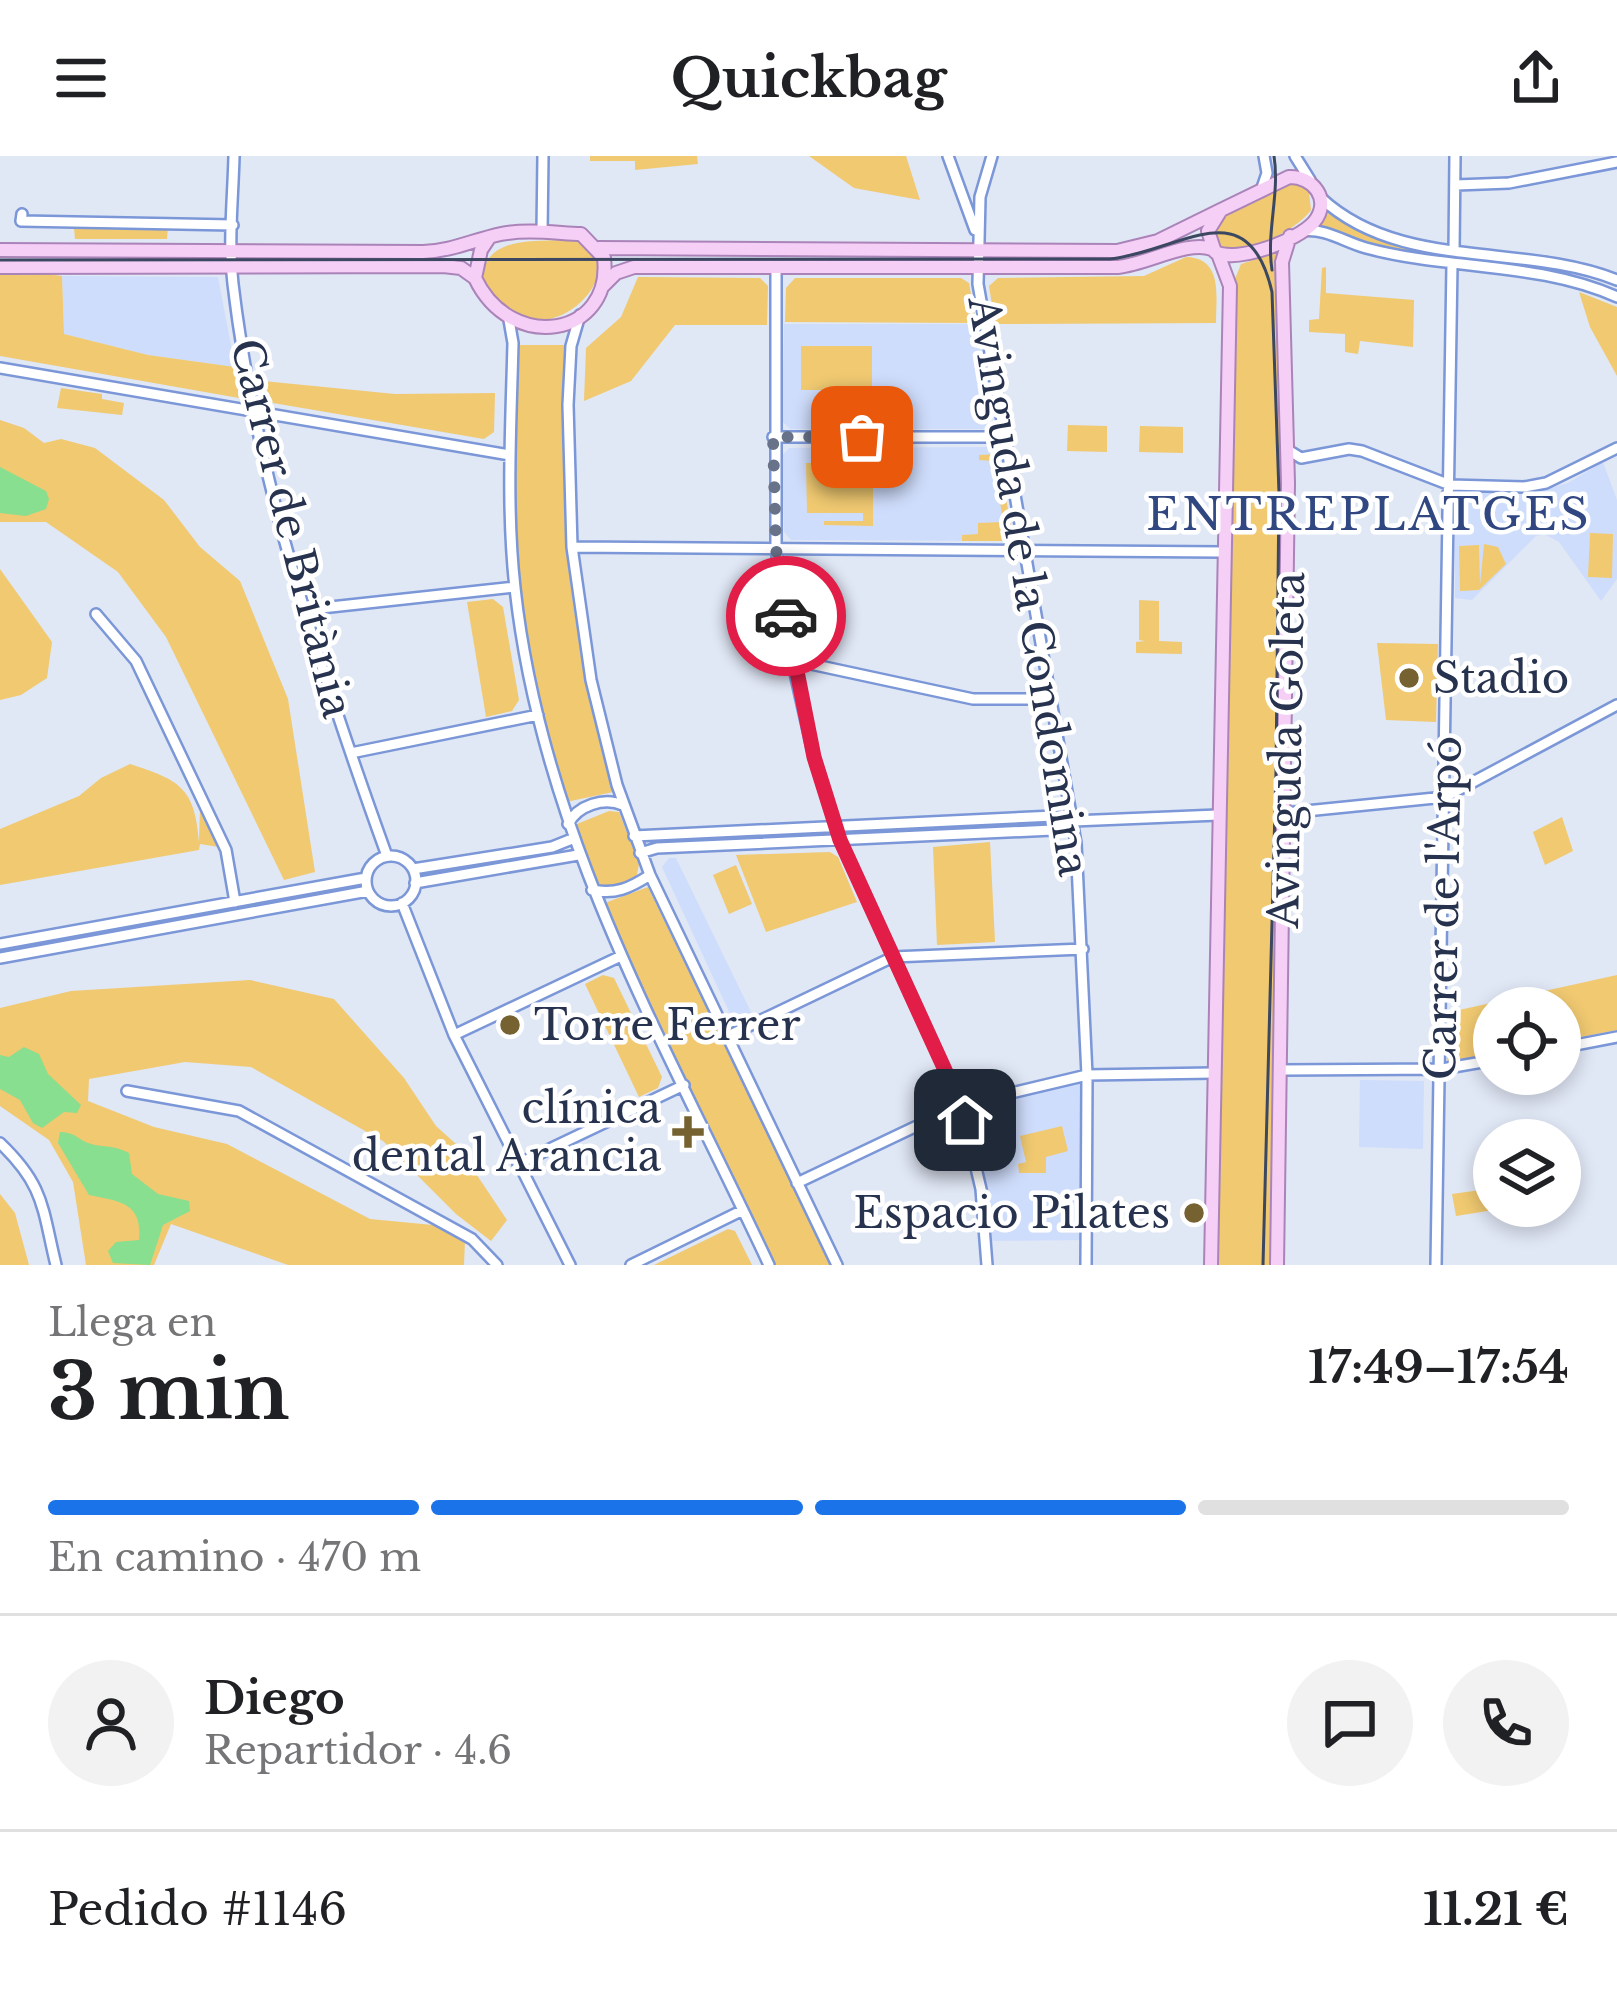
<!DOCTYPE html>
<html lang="es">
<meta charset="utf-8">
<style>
body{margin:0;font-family:"Libre Baskerville",serif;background:#f2f2f2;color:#202124;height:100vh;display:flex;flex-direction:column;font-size:45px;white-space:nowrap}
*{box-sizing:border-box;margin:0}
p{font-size:39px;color:#757577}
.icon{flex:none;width:66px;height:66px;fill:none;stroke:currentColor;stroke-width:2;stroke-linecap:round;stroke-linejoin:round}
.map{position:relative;height:1109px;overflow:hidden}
.details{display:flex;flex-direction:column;background:#fff;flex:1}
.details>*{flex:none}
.controls{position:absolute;left:1473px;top:831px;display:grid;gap:24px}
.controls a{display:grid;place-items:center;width:108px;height:108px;border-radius:50%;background:#fff;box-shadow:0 6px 18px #0003;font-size:60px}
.pin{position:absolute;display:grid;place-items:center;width:102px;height:102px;color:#fff;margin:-51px;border-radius:24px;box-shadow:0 6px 18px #0006}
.courier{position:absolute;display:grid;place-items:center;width:120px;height:120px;margin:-60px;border:9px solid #e11d48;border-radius:50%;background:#fff;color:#222;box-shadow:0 3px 15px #0007}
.head em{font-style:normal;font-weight:700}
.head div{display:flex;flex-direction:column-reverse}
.head{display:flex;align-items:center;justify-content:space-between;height:204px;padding:0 48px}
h1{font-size:78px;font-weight:700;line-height:90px}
.bar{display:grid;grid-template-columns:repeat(4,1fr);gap:18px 12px;align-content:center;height:144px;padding:0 48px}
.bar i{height:15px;border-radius:9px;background:#e0e0e0}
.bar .selected{background:#1a73e8}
.bar p{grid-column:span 4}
.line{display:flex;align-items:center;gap:30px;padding:0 48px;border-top:3px solid #e0e0e0}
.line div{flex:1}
.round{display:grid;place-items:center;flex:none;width:126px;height:126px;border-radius:63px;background:#f2f2f2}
header{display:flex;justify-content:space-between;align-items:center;height:156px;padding:0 48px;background:#fff;font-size:54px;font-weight:700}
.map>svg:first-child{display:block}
.built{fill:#cfddfc}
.green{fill:#f0c971}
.water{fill:#87df8f}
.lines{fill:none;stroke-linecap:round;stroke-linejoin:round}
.minor-casing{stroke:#7b97d8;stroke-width:14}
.major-casing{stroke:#aa84b8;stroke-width:16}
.minor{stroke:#fff;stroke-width:9}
.major{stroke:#f6cff7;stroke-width:12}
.tram{stroke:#3c4761;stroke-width:3}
.done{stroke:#687288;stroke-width:12;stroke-dasharray:0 21.6}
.route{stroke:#e11d48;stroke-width:15}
.poi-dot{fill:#766130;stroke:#fff;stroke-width:4.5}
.labels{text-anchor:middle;stroke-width:9;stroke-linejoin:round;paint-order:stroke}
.street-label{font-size:42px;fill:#27334e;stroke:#fff}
.poi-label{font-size:42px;fill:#27334e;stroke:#fff;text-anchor:start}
.neighbourhood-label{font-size:45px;letter-spacing:3px;fill:#304781;stroke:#fff}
</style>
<header><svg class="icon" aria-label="menu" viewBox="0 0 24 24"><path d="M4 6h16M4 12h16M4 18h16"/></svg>Quickbag<svg class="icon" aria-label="share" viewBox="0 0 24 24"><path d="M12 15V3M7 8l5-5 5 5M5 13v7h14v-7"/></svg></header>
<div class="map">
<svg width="1617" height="1109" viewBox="0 0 1617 1109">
<rect width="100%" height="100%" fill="#e0e7f5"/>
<path class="built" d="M62 120 218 121 235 211 148 199 64 178Z
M784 168H976L991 263 983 273H790L782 265Z
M989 291 990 299 998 298 1012 376 1004 385 791 384 784 376 782 300 789 292Z
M1603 306 1617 344V423L1601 445 1559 386 1544 378 1536 380 1472 444 1455 442V333L1543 334 1568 327Z
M669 702H676L752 858 741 863 731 860 662 711Z
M1087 919 1086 1084 987 1085 961 949Z
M1360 924 1424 925 1423 993 1359 991Z"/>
<path class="green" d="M590 0H697L698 8 635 14V5H590Z
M809 0H906L920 44 854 32Z
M1286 26 1299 27 1309 36 1311 54C1295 76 1244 100 1219 90L1214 79 1222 60Z
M1326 56 1368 79 1457 100 1454 104 1381 91 1320 70Z
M168 70 167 83H75L74 72Z
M535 85C547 85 562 83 573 85 628 98 585 162 542 164 483 166 450 88 535 85Z
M1278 96 1284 241 1273 1109H1214L1235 123 1241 108Z
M1186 101C1223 102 1216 139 1216 167L995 168 989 130 998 122 1144 120Z
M1326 111V137L1414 144 1413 191 1360 185 1358 198 1345 196V178L1309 176V164L1319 163 1322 112Z
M47 118 62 120 64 178 148 199 235 211 239 242 0 200V119Z
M638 121 760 122 768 130 767 169H675L631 225 584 245 586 192 621 161Z
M795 122H961L969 127 976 167 785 166 786 132Z
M1579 136 1617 151V220L1590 171Z
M515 189H565C564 274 561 362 573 447 582 511 598 573 613 636L566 646C547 575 530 502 520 429 510 350 514 269 515 189Z
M801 190H872V234H801Z
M263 225 395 238 495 237 494 276 484 283 273 247 264 238Z
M61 232 102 238V243L124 247 122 259 57 252Z
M0 264 24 272 44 287 61 283 95 292 164 344 200 391 240 425 288 543 315 716 284 724 166 481 118 416 46 366H0Z
M1068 269 1107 270V296L1067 295Z
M1140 270 1183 271V297L1139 296Z
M863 295H877V306H873V370L824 369V365H863V357H807L806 307 862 306Z
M998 298 1012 376 1004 385H962V379L978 378V367L1003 366 994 305 979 304V299Z
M1590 377 1613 378 1612 422 1588 421Z
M1484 388 1498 391 1506 408 1479 434 1460 435 1459 390 1479 389 1480 429Z
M0 413 52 486 47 522 21 539 0 544Z
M493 443 503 451 519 544 512 555 486 561 467 446Z
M1139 444 1159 445V485L1182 486V498L1136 497V486L1145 485 1139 484Z
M1377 487 1438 488 1436 566 1386 564Z
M130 608C179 624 195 631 199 686L200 653 219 691 200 688 199 694 0 729V673L79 640 101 622Z
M609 655 619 656 639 708 636 723 605 733 594 728 572 670Z
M1562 661 1573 695 1545 709 1533 676Z
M990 686 995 786 937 789 933 691Z
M830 696 838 701 857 746 766 776 736 699Z
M736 709 752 748 729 758 713 719Z
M648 731 831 1109H773L602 748Z
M603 819 614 822 662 921 658 932 639 941 585 828Z
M1617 819V874L1560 885V852H1494V897L1447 906 1450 856Z
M250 824 334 843 404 922 436 970 456 988 507 1064 491 1085 456 1058 383 985 251 911 185 906 89 923 88 945 154 971 227 988 370 1063 433 1069 465 1083 464 1109H288L171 1068 154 1109H86L73 1026 49 984 0 950V852L71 835Z
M1062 970 1068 995 1046 1001V1017H1019L1018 1008 1026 1006 1020 980Z
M1494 1032V1050L1500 1053 1456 1060 1452 1038Z
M0 1038 15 1057 29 1109H0Z
M728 1073 735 1075 752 1109H654Z"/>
<path class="water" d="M0 311 46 335 49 343 46 353 26 360 0 357Z
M24 891 39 898 48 918 81 949 77 957 64 956 42 972 33 967 20 944 0 933V899L9 901Z
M60 976C76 977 76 982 88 987 101 992 112 988 129 997L132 1018 158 1038 189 1045 190 1055 163 1069 150 1109 113 1107 108 1095 116 1086 139 1084C143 1046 118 1045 89 1039L58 987Z"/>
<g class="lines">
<g class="minor-casing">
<path id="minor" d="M234 0C233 42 228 86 233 128 256 322 321 517 387 700
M948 0 975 74
M992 0 980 41 978 128 1076 687 1087 919 1086 1109
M1295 0 1310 24
M1456 29 1509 27 1617 6
M1262 32 1267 17 1264 0
M1321 42C1401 116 1523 86 1617 124
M22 58 21 65 233 69
M1302 75C1326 72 1344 86 1366 92 1447 114 1540 106 1617 141
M542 76 543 0
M1454 95 1455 0
M776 110V393L792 504 814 601 840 684 961 949 981 1033 987 1109
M580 159 571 190 568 249 572 391 591 524 617 629 650 719 837 1109
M509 164 513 187C511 269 506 351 515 432 542 680 666 888 769 1109
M0 212 510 299
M773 281H1004
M1288 294 1301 302 1349 293 1362 295 1450 329 1524 331 1546 327 1617 292
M572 391 1223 396
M303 454 515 431
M96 458 136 505 226 694 235 746
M792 504 973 543H1048
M351 597 538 559
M1286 657 1445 641 1617 549
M568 668C578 649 604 641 623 649
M634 680 1054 660 1073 665 1218 659
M640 697 657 692 1053 674 1073 665
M366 725a25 25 0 1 1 50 0a25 25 0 1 1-50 0Z
M413 713 552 691 572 683
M415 727 578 699
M592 734C615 739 630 732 650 719
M402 747 454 879 570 1109
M0 788 366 722
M0 802 368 735
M454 879 621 800
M726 881 893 801 1083 793
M1560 892 1617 881
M1282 914 1442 913 1494 904
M127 935 239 955 472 1083 497 1109
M0 987C45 1030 42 1052 56 1109
M518 1008 684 929
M797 1027 961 949 1087 919 1213 917
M631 1109 743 1054
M1436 1109 1452 108"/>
</g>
<g class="major-casing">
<path id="major" d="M1289 21C1313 20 1332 44 1314 66 1297 85 1238 107 1215 96L1208 75 1221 54Z
M599 92 1117 95 1158 85 1221 54
M0 94 423 96C452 95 473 84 501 78 526 73 555 77 581 78L604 102C613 181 511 198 475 122L481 94 489 82
M0 111 443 110 461 112 475 122
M603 130 616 117 634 111H1118C1148 108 1187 84 1212 93
M1211 1109 1230 130 1218 98
M1277 1109 1288 327 1282 106 1290 80"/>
</g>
<use href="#minor" class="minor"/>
<use href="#major" class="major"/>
<path class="tram" d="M0 104 1110 103C1179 96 1248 31 1272 136L1279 337 1276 615 1263 1109
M1272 114C1266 76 1280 38 1274 0"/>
</g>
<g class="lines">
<path class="done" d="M786 460 776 393 773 281H862"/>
<path class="route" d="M786 460 814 601 840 684 961 949 965 964"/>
</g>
<g class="poi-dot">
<circle cx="1409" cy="522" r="12"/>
<circle cx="510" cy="869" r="12"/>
<path d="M682 958h12v12h12v12h-12v12h-12v-12h-12v-12h12z"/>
<circle cx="1194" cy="1057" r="12"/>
</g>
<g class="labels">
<g class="street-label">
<text transform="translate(292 372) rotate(76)" y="15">Carrer de Britània</text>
<text transform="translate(1029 430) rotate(81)" y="15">Avinguda de la Condomina</text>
<text transform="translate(1286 594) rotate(-89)" y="15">Avinguda Goleta</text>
<text transform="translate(1443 752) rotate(-89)" y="15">Carrer de l'Arpó</text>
</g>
<g class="poi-label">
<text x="1433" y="537">Stadio</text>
<text x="534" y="884">Torre Ferrer</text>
<text x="661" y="967" text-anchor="end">clínica<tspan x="661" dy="48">dental Arancia</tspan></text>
<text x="1170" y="1072" text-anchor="end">Espacio Pilates</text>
</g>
<g class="neighbourhood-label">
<text x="1369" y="374">ENTREPLATGES</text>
</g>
</g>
</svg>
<div class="controls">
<a><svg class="icon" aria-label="locate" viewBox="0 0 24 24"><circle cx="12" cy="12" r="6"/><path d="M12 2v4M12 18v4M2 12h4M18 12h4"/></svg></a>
<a><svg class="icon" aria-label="layers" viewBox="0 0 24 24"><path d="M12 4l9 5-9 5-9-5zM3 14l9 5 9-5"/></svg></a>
</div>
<div class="pin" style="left:862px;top:281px;background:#ea580c"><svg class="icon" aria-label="bag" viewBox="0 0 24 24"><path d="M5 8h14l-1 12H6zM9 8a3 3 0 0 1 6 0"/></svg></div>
<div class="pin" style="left:965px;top:964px;background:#1f2937"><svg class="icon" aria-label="home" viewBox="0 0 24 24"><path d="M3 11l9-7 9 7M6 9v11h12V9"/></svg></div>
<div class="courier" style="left:786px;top:460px"><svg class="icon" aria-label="car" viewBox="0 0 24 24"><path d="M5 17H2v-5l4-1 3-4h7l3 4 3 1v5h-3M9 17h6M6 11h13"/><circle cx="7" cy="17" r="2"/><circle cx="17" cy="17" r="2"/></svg></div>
</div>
<section class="details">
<div class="head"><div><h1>3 min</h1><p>Llega en</p></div><em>17:49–17:54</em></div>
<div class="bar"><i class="selected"></i><i class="selected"></i><i class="selected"></i><i></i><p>En camino · 470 m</p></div>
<div class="line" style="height:216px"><a class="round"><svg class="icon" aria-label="person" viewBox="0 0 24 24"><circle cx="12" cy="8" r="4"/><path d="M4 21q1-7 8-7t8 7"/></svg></a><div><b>Diego</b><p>Repartidor · 4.6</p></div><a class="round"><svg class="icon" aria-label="chat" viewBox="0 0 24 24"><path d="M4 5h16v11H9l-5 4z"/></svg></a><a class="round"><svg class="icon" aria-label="phone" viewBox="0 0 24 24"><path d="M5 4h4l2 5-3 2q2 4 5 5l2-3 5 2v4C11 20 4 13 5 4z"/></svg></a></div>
<div class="line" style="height:156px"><div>Pedido #1146</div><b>11.21 €</b></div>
</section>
